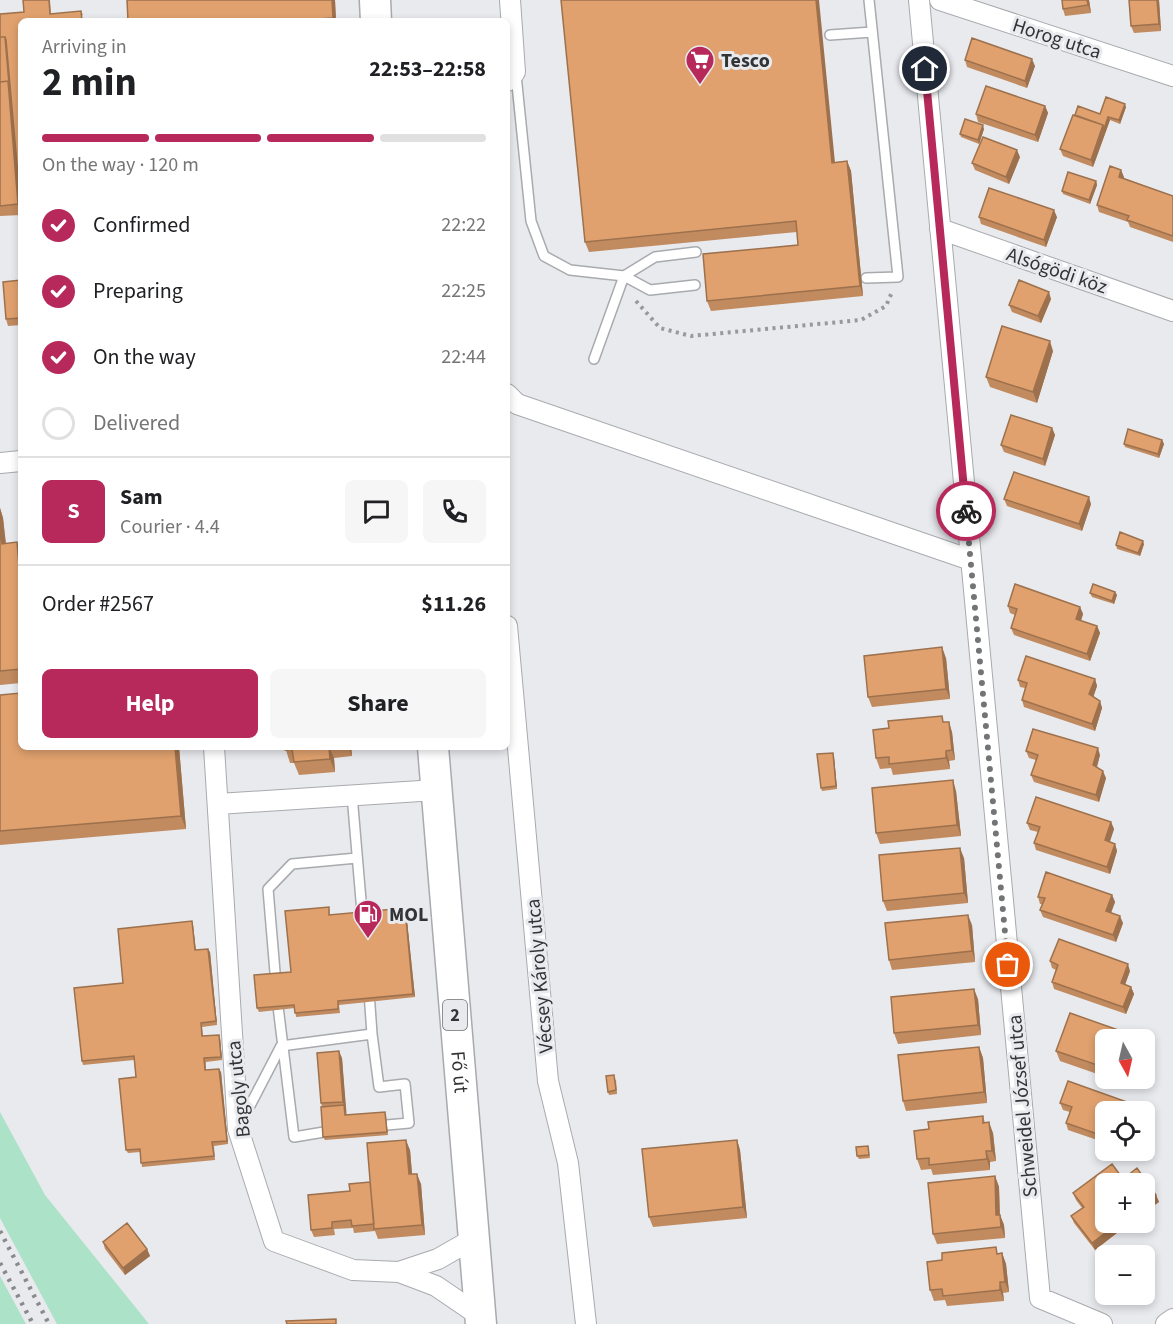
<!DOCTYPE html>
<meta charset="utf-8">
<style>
body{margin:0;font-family:"Source Sans 3",sans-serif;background:#f6f6f6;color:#202124;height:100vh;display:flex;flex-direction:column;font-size:22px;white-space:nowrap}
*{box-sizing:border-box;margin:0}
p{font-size:20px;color:#757577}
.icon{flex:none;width:33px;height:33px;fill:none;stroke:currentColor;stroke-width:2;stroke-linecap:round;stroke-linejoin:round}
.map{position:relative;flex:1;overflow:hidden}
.side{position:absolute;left:18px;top:18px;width:492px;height:732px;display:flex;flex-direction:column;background:#fff;border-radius:9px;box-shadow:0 3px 9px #0003}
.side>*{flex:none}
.needle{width:39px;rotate:172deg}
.buttons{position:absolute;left:1095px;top:1029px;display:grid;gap:12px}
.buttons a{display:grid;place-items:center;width:60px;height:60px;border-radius:9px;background:#fff;box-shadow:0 3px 9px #0003;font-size:30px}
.pin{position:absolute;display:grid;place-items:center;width:51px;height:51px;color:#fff;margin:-26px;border:3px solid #fff;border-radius:50%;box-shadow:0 2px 6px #0007}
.courier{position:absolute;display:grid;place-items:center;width:60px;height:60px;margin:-30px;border:4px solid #b7295b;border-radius:50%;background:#fff;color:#222;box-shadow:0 2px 8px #0007}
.overview em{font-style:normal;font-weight:700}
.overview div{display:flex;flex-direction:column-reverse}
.overview{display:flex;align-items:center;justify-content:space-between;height:102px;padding:0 24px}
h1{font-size:39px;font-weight:700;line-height:45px}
.bar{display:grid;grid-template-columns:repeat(4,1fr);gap:9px 6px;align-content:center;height:72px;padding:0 24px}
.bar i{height:8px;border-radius:4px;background:#e0e0e0}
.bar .current{background:#b7295b}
.bar p{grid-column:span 4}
.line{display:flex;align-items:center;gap:15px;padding:0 24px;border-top:2px solid #e0e0e0}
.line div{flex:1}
.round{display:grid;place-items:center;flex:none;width:63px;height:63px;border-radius:9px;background:#f6f6f6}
ol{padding:0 24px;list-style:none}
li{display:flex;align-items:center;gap:18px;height:66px}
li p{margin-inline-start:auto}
li .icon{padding:6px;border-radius:50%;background:#b7295b;color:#fff;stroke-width:4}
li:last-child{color:#757577}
li i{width:33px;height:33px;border:3px solid #e0e0e0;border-radius:50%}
.action{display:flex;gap:12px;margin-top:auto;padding:12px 24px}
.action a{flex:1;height:69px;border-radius:9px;background:#b7295b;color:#fff;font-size:24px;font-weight:700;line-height:69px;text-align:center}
.action a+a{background:#f6f6f6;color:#202124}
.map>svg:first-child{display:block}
.green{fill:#ace2c8}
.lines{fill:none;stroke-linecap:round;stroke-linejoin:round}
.service-casing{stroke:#a8aaae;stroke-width:12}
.minor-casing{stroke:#a8aaae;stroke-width:22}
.primary-casing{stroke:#a8aaae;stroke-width:33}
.path{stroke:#98999c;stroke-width:4;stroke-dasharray:3 4.5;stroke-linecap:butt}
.service{stroke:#fff;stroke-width:9}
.minor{stroke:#fff;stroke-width:20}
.primary{stroke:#fff;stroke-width:30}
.rail{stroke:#898a8c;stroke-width:4.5;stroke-dasharray:3 6;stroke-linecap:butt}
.wall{fill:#c18a5f}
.shaded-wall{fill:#9d714d}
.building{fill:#e0a16e;stroke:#9d714d;stroke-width:1.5}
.done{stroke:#727476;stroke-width:6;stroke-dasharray:0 10.8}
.route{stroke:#b7295b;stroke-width:8}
.labels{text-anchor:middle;stroke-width:6;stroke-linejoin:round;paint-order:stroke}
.shield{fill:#e8eaee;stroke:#696b6c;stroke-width:1.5}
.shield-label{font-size:18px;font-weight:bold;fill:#333435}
.street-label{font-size:20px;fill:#333435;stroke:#e8eaee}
.poi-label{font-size:20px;font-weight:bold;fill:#333435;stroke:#e8eaee;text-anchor:start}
</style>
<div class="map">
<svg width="1173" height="1324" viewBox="0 0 1173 1324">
<rect width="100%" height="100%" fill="#e8eaee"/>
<path class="green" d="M0 1112 45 1195 149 1324H57L0 1218Z
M0 1276 26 1324H0Z"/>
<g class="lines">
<g class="service-casing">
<path id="service" d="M830 35 872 32
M516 75 531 221 544 256 570 270 624 276 650 290 695 285
M866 278 898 277 869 0
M594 359 624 276 655 257 696 252
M352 795 363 924
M276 984 268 889 292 864 357 858
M277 998 294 1137 324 1132
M372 1034 379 1087 405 1084 409 1123 387 1125
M242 1121 281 1046 372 1034 369 992"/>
</g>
<g class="minor-casing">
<path id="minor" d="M919 0 1040 1298 1102 1324
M940 0 1173 76
M507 81 515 72 510 0
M940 229 1173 311
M507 394 517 404 971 560
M0 463 21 461
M507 626 548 1081 568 1163 586 1324
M214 747 238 1129 274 1241 353 1270 399 1272 436 1286 480 1316
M218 804 436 790
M399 1272 438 1259 473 1239
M1166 1324 1173 1319"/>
</g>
<g class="primary-casing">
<g id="primary">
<path d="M375 0 376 21"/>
<path id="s1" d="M433 747 481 1324"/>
</g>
</g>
<path class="path" d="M636 301 660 328 691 336 861 320 886 306 892 292"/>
<use href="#service" class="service"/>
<use href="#minor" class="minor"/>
<use href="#primary" class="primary"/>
<path class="rail" d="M0 1231 49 1324
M0 1263 33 1324"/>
</g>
<path class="wall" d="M23 0H50L51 14 81 11 83 15 21 21V215L0 216V14L24 12Z
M127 0H335L336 21H128Z
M1089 0 1091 13 1065 16 1063 9Z
M1159 0 1161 31 1134 33 1131 26Z
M965 60 1035 66 1027 88 967 67Z
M1045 106 1048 113 1038 142 978 122 976 114Z
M1126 107 1120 124 1110 120 1093 167 1063 156 1060 149 1075 115 1100 114Z
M984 129 979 144 961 137 960 134Z
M1020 157 1009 184 975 170 972 163Z
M847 161 851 171 863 296 711 311 707 301 798 245 797 232 589 252 585 242 835 162Z
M1121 170 1124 178 1173 196V242L1130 227 1128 222 1099 212 1097 205Z
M1096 181 1097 185 1090 204 1063 194 1062 191Z
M979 217H1057L1046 247 981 224Z
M21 280V325L8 326 6 319Z
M1051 299 1041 323 1012 312 1009 305Z
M1053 351 1037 403 990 387 986 377Z
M1052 428 1055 435 1045 466 1004 452 1001 445Z
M1162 440 1164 444 1159 458 1125 447 1124 444Z
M1004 499 1091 504 1082 531 1007 506Z
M0 508 3 518 6 543 21 554V683L0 685Z
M1144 544 1140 556 1117 549 1116 545Z
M1115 592 1117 595 1114 604 1092 597 1090 593Z
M1008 606 1080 607 1083 614 1081 621 1097 626 1100 633 1090 661 1014 635 1011 628 1015 615 1010 613Z
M946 658 950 699 872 707 868 697Z
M1095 679 1097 686 1093 697 1100 701 1102 708 1095 731 1024 707 1022 700 1025 688 1020 687 1018 680Z
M0 695 179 747 186 829 0 845Z
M945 722 952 732 955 760 949 761 950 769 893 775 891 768 880 769 876 758Z
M285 747H351L352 756 334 758 335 772 299 775 294 763H290Z
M1026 751 1100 755 1097 768 1106 778 1099 802 1034 782 1031 775 1036 760 1029 758Z
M833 753 834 757 837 789 822 791 821 788Z
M956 791 961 836 880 844 876 833Z
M1111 822 1114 829 1109 842 1115 844 1117 851 1110 874 1036 850 1034 843 1038 832 1030 830 1027 823Z
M964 858 968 903 887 911 883 901Z
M1112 895 1115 902 1111 913 1123 923 1116 942 1043 917 1040 910 1042 904H1040L1038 897Z
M329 907 330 915 405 908 406 911 415 997 339 1005 340 1013 296 1017 295 1008 259 1012 257 1008 291 972Z
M193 925 196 950 210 952 217 1025 202 1027 203 1036 219 1035 220 1038 222 1060 206 1062V1070L221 1072 228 1144 214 1146 215 1160 142 1167 140 1152 128 1153 126 1150 136 1077 134 1060 83 1065 82 1061 123 983Z
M972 925 975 962 892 970 889 960Z
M1050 961 1130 971 1125 985 1131 987 1134 994 1126 1014 1054 989 1052 982 1056 970 1052 968Z
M978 999 981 1035 898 1044 894 1033Z
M1070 1013 1138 1037 1139 1040H1106V1077L1060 1061 1056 1051Z
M979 1047 983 1058 987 1103 906 1111 903 1101Z
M342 1058 346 1115H386L388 1135 325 1140 323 1137 322 1107 321 1103Z
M1109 1078H1130L1128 1085Z
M616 1079 617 1094 609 1095 608 1092Z
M1060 1103 1138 1106 1140 1112H1106V1143L1068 1130 1066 1123 1070 1112 1063 1110Z
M983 1116 985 1123 993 1133 996 1161 990 1162V1170L933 1175 931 1169 921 1170 917 1159 929 1129Z
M737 1140 740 1150 747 1218 653 1227 649 1217Z
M868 1146 870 1158 859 1159 857 1156Z
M410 1150 412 1174 421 1184 425 1235 378 1239 375 1231 354 1233 353 1228 334 1229 335 1235 314 1237 311 1230 350 1191 370 1182Z
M1126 1150H1144L1142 1156Z
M995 1176 999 1187 1000 1215 1004 1225 1005 1238 937 1244 933 1234Z
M1123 1179 1156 1195 1159 1202 1106 1222H1131L1095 1250 1074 1223 1071 1216 1082 1208 1076 1200 1073 1193Z
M103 1242 147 1249 150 1256 125 1275 105 1249Z
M1002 1253 1006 1264 1009 1292 1003 1293 1004 1301 947 1306 945 1300 934 1301 930 1290 998 1254Z"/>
<path class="shaded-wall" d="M332 0H335L336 21H334L333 18Z
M816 0H819L836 173 832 163Z
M1087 0H1089L1091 13 1088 5Z
M1157 0H1159L1161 31 1159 24Z
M5 37 8 44 21 211 18 204Z
M1032 59 1035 66 1027 88 1025 81Z
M1125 104 1126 107 1120 124 1119 120Z
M1045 106 1048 113 1038 142 1035 135Z
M1108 117 1110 120 1093 167 1091 160 1103 125Z
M983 125 984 129 979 144 978 140Z
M1017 150 1020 157 1009 184 1006 177Z
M847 161 851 171 863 296 860 286Z
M1121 170 1124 177 1122 184 1119 177Z
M1096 181 1097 185 1090 204 1089 200Z
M1054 210 1057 217 1046 247 1044 240Z
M1049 292 1051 299 1041 323 1038 316Z
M1050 341 1053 351 1037 403 1033 392Z
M1052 428 1055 435 1045 466 1043 459Z
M1162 440 1164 444 1159 458 1158 454Z
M1089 497 1091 504 1082 531 1079 524Z
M0 508 3 518 7 557 2 544 0 520Z
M1143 541 1144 544 1140 556 1138 553Z
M17 542 21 554V589Z
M1115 592 1117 595 1114 604 1112 601Z
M1080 607 1083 614 1079 626 1076 619Z
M1097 626 1100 633 1090 661 1087 654Z
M942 647 946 658 950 699 946 689Z
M1095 679 1097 686 1092 701 1089 694Z
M1100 701 1102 708 1095 731 1092 724Z
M949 722 952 732 955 760 952 750Z
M175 747H179L186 829 181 816Z
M329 747 334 758 335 772 330 759Z
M348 747H351L352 756Z
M1098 748 1100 755 1095 772 1093 765Z
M946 751 949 761 950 769 946 758Z
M833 753 834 757 837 789 836 786Z
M1103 771 1106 778 1099 802 1096 795Z
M953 780 956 791 961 836 957 825Z
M1111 822 1114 829 1108 848 1105 840Z
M1115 844 1117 851 1110 874 1107 867Z
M960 848 964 858 968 903 964 893Z
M1112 895 1115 902 1109 918 1106 911Z
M405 908 406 911 415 997 413 994Z
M968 915 972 925 975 962 972 951Z
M1120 916 1123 923 1116 942 1113 935Z
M192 921 193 925 196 954 195 950Z
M208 949 210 952 217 1025 216 1021Z
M1128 964 1130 971 1123 990 1121 983Z
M1131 987 1134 994 1126 1014 1123 1007Z
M974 989 978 999 981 1035 978 1025Z
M219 1035 220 1038 222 1060 221 1057Z
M979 1047 983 1058 987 1103 984 1092Z
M339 1051 342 1058 347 1119 343 1102Z
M219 1069 221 1072 228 1144 227 1141Z
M1126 1078H1130L1128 1085Z
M989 1122 993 1133 996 1161 992 1151Z
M1147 1126 1150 1133 1144 1148V1134Z
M406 1140 410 1150 413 1185 409 1174Z
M737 1140 740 1150 747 1218 743 1207Z
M986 1151 990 1162V1170L987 1159Z
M417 1174 421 1184 425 1235 422 1225Z
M995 1176 999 1187 1000 1225 996 1215Z
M1156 1195 1159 1202 1144 1213V1204Z
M1000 1215 1004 1225 1005 1238 1001 1227Z
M1119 1222H1131L1095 1250 1092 1243Z
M147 1249 150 1256 125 1275 123 1268Z
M1002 1253 1006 1264 1009 1292 1005 1282Z
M1000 1282 1003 1293 1004 1301 1000 1290Z"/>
<path class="building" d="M23 0H49L50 14 81 11 82 21H21V209L6 40 5 37H0V14L24 12Z
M127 0H332L333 18 291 21H128Z
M561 0H816L832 163 847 161 860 286 707 301 703 254 798 245 796 221 585 242Z
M1062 0H1087L1088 5 1063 9Z
M1129 0H1157L1159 24 1131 26Z
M0 37H5L9 84 8 81 0 82Z
M972 38 1032 59 1025 81 965 60Z
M8 81 18 204 0 206V82Z
M986 86 1045 106 1035 135 976 114Z
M1106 97 1125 104 1119 120 1108 117 1104 129 1103 125 1075 115 1078 106 1100 114Z
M1073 115 1103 125 1091 160 1060 149Z
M965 119 983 125 978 140 960 134Z
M983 137 1017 150 1006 177 972 163Z
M1110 166 1121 170 1119 177 1173 196V236L1127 220 1129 216 1097 205Z
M1068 172 1096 181 1089 200 1062 191Z
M989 188 1054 210 1044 240 979 217Z
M21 280V318L6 319 3 282Z
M1019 280 1049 292 1038 316 1009 305Z
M1002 326 1050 341 1033 392 986 377Z
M1011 415 1052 428 1043 459 1001 445Z
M1128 429 1162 440 1158 454 1124 444Z
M1014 472 1089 497 1079 524 1004 499Z
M0 520 2 544 17 542 21 589V669L0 671Z
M1120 532 1143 541 1138 553 1116 545Z
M1015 584 1080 607 1076 619 1097 626 1087 654 1011 628 1017 609 1008 606Z
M1093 584 1115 592 1112 601 1090 593Z
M942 647 946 689 868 697 864 656Z
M1026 656 1095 679 1089 694 1100 701 1092 724 1022 700 1027 683 1018 680Z
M21 693V747H175L181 816 0 831V695Z
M942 716 943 722H949L952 750 946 751V758L889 764V757L876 758 873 730 889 728 888 721Z
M1033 729 1098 748 1093 765 1103 771 1096 795 1031 775 1038 755 1026 751Z
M285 747H329L330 759 294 762 292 749 285 750Z
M833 753 836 786 821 788 817 754Z
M953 780 957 825 876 833 872 788Z
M1036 797 1111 822 1105 840 1115 844 1107 867 1034 843 1040 827 1027 823Z
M960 848 964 893 883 901 879 855Z
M1046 872 1112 895 1106 911 1120 916 1113 935 1040 910 1045 898 1038 897Z
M329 907V915L405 908 413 994 338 1001V1009L295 1013 294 1005 257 1008 254 975 291 972 285 911Z
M968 915 972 951 889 960 885 923Z
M192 921 195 950 208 949 216 1021 201 1023 202 1036 219 1035 221 1057 204 1058 205 1070 219 1069 227 1141 212 1142 214 1156 141 1163 140 1149 126 1150 119 1079 136 1077 134 1056 82 1061 74 988 123 983 118 929Z
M1059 939 1128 964 1121 983 1131 987 1123 1007 1052 982 1058 965 1050 961Z
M974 989 978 1025 894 1033 891 997Z
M1070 1013 1138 1037 1137 1040H1106V1068L1056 1051Z
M979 1047 984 1092 903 1101 898 1055Z
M339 1051 343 1102 321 1103 317 1053Z
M614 1075 616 1090 608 1092 606 1076Z
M1068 1081 1138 1106 1136 1112H1106V1137L1066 1123 1072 1107 1060 1103Z
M344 1105 345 1115 385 1112 387 1132 323 1137 321 1107Z
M983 1116V1123L989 1122 992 1151H986L987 1159 929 1165V1158L917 1159 914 1131 929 1129 928 1122Z
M1144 1125 1147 1126 1144 1134Z
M406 1140 409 1174H417L422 1225 374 1229 367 1143Z
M737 1140 743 1207 649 1217 642 1149Z
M868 1146 869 1155 857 1156 856 1147Z
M1112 1164 1123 1179 1137 1168 1156 1195 1144 1204V1184H1106V1222H1119L1092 1243 1071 1216 1084 1207 1073 1193Z
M995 1176 996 1215H1000L1001 1227 933 1234 928 1183Z
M370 1182 374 1224 352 1226 351 1220 332 1222V1228L311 1230 308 1195 350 1191 349 1184Z
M127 1223 147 1249 123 1268 103 1242Z
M996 1247 997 1254 1002 1253 1005 1282H1000V1290L943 1296 942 1289 930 1290 927 1262 942 1260V1253Z
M336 1319V1324H287L286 1321Z"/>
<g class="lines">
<path class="done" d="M966 511 1008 965"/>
<path class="route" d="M925 69 966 511"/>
</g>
<defs>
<g id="supermarket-pin" transform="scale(1.5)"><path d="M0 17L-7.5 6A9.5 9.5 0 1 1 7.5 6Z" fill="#b7295b" stroke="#e8eaee"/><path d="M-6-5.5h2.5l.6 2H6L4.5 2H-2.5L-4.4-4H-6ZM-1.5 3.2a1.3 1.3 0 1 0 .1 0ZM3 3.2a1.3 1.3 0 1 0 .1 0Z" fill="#fff"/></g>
<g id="fuel-pin" transform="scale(1.5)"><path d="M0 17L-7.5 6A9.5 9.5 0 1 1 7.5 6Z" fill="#b7295b" stroke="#e8eaee"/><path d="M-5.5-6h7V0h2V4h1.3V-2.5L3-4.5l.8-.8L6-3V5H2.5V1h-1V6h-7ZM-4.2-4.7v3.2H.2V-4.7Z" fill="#fff"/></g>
</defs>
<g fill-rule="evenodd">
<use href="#supermarket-pin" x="700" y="60"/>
<use href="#fuel-pin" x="368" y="914"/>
</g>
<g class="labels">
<rect class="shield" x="443" y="1000" width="24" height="30" rx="4.5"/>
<g class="shield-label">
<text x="455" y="1021">2</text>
</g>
<g class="street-label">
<text transform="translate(1057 38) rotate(18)" y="7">Horog utca</text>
<text transform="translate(1057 270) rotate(19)" y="7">Alsógödi köz</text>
<text transform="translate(539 976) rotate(-95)" y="7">Vécsey Károly utca</text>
<text dy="7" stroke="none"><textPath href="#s1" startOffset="326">Fő út</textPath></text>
<text transform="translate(238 1089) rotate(-96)" y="7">Bagoly utca</text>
<text transform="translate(1022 1106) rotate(-95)" y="7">Schweidel József utca</text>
</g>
<g class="poi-label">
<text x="721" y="67">Tesco</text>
<text x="389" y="921">MOL</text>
</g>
</g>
</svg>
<div class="buttons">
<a><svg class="needle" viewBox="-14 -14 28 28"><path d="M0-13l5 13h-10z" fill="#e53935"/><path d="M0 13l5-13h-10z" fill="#757577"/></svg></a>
<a><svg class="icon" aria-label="locate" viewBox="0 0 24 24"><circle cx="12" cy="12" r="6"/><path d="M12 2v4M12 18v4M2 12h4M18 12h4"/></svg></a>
<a>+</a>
<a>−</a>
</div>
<div class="pin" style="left:1008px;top:965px;background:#ea580c"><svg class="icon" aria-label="bag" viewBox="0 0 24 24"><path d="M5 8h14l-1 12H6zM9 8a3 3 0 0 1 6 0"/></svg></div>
<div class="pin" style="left:925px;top:69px;background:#1f2937"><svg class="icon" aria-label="home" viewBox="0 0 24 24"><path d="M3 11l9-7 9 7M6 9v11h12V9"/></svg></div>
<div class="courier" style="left:966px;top:511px"><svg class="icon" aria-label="bike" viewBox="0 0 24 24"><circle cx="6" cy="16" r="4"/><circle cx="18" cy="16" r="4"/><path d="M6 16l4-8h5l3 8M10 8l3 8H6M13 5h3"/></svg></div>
<section class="side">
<div class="overview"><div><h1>2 min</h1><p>Arriving in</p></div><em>22:53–22:58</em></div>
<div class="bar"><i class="current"></i><i class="current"></i><i class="current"></i><i></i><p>On the way · 120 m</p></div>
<ol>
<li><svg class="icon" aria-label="check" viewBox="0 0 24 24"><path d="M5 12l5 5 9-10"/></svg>Confirmed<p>22:22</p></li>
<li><svg class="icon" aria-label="check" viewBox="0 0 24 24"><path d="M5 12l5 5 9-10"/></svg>Preparing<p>22:25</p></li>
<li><svg class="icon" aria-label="check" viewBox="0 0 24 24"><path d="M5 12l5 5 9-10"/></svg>On the way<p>22:44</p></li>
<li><i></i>Delivered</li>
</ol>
<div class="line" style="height:108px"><b class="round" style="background:#b7295b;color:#fff">S</b><div><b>Sam</b><p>Courier · 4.4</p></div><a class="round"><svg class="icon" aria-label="chat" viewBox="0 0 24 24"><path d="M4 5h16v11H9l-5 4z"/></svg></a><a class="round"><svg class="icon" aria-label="phone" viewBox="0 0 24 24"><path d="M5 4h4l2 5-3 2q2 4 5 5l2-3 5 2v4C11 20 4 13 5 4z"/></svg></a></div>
<div class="line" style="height:78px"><div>Order #2567</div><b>$11.26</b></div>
<div class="action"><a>Help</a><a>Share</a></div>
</section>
</div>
